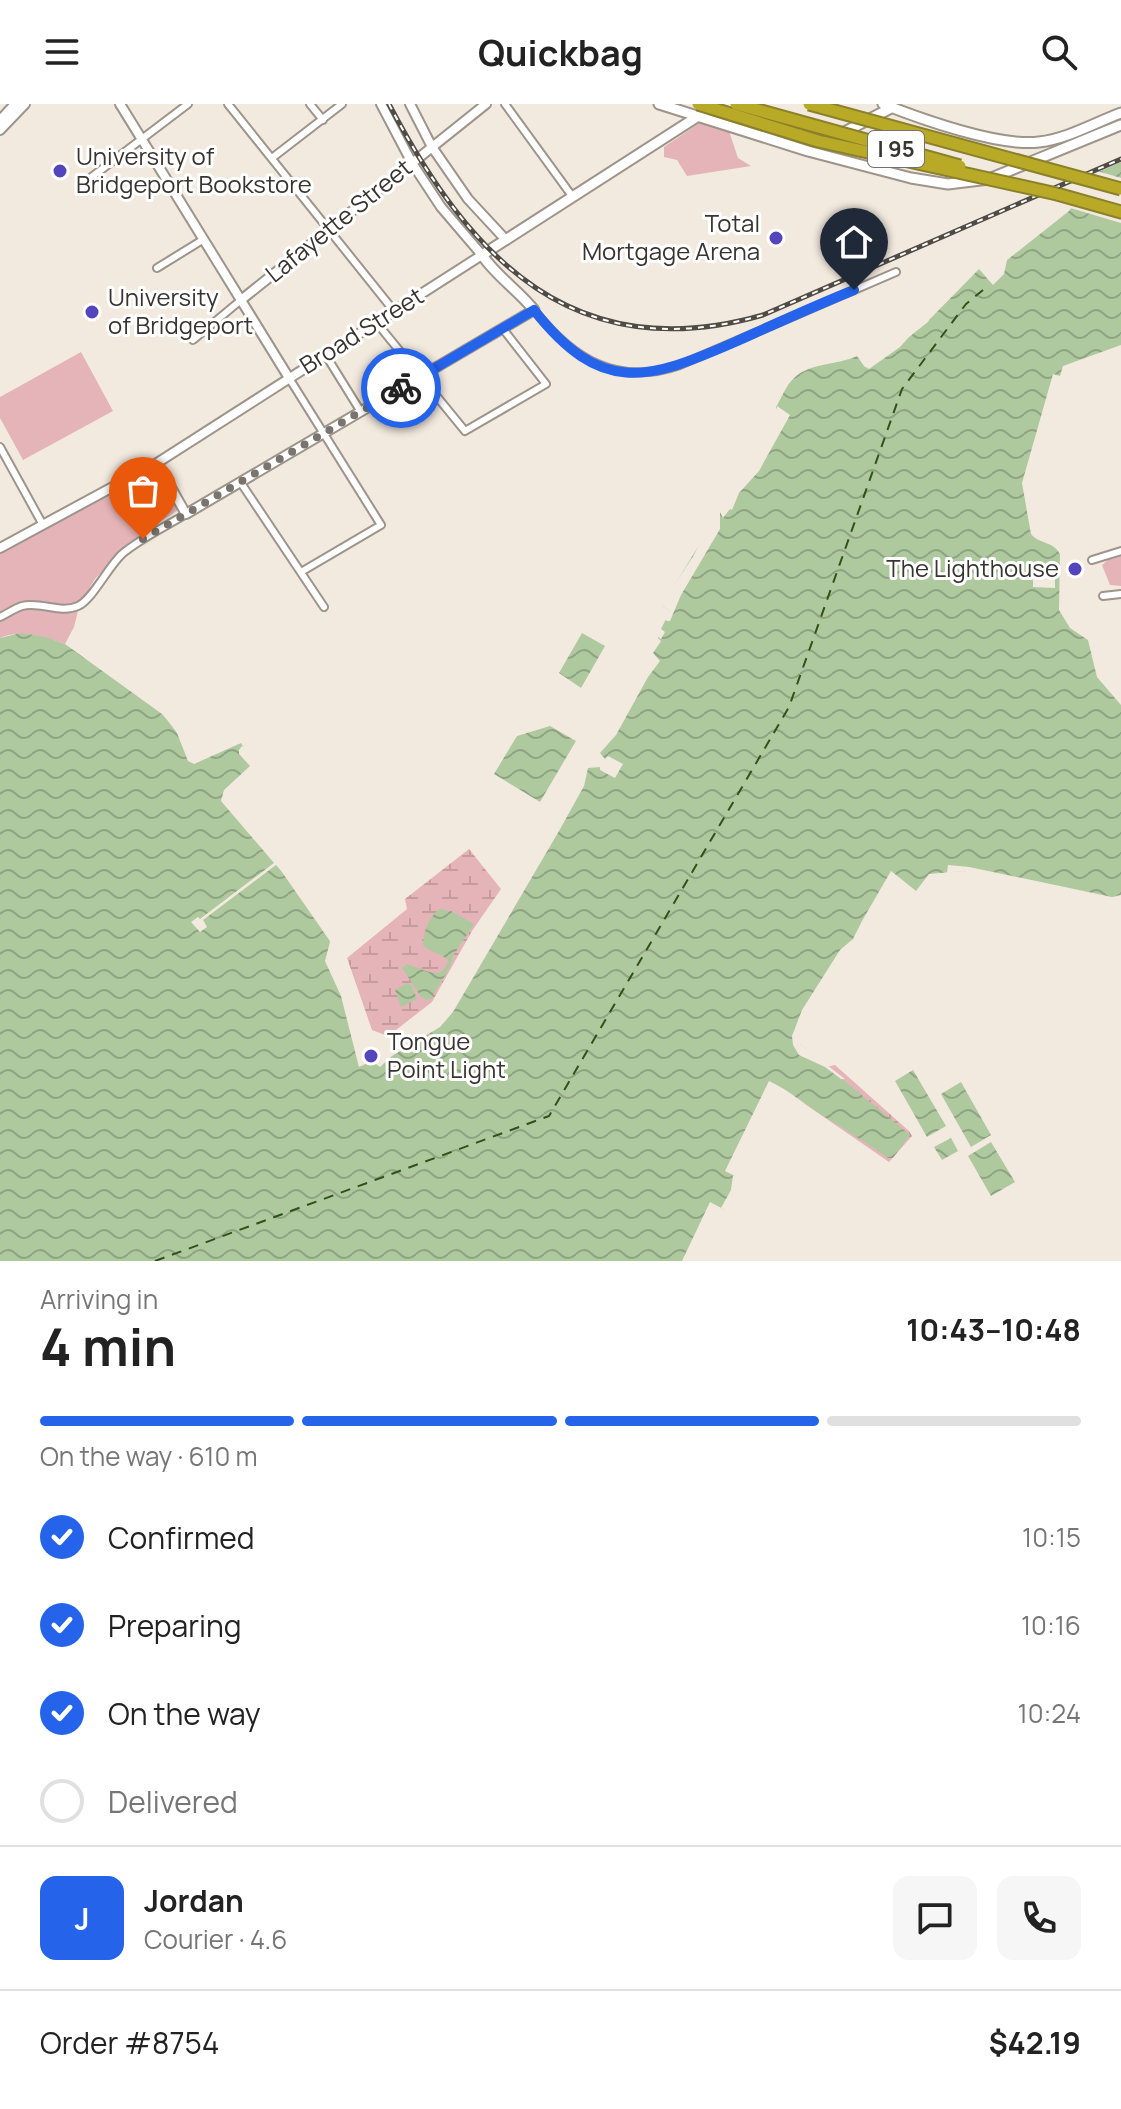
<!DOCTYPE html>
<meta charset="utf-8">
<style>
body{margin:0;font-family:Manrope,sans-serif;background:#f6f6f6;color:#222;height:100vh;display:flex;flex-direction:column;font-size:30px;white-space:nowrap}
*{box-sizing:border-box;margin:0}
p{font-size:26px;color:#767676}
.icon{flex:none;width:44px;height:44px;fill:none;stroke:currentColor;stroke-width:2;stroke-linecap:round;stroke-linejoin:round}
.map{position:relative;height:1157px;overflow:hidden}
.details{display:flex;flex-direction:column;background:#fff;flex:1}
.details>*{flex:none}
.pin{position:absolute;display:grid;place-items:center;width:68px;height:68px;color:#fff;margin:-82px -34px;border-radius:50% 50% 50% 0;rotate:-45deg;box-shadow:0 0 8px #0007}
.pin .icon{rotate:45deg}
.courier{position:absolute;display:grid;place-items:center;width:80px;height:80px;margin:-40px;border:6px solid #2563eb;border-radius:50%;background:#fff;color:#222;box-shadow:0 2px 10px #0007}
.head em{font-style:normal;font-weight:700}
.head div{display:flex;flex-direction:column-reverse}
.head{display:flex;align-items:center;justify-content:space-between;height:136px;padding:0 40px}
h1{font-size:52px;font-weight:700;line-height:60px}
.bar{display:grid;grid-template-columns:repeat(4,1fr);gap:12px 8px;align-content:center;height:96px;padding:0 40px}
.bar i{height:10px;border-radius:6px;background:#e0e0e0}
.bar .selected{background:#2563eb}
.bar p{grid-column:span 4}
.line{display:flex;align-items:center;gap:20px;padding:0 40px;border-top:2px solid #e0e0e0}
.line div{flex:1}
.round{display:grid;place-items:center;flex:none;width:84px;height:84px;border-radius:16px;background:#f6f6f6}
ol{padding:0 40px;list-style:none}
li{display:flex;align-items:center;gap:24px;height:88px}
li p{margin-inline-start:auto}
li .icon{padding:8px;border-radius:50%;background:#2563eb;color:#fff;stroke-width:4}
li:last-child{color:#767676}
li i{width:44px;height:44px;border:4px solid #e0e0e0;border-radius:50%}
header{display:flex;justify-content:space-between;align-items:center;height:104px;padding:0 40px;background:#fff;font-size:36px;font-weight:700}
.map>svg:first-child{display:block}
.green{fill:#e5b4b8}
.wetland{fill:url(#wetland-marsh)}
.water{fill:url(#water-waves)}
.pier{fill:#f3eadf}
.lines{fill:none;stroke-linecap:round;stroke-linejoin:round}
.ferry{stroke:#325116;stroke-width:2;stroke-dasharray:10 8;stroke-linecap:butt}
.minor-casing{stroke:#9d948a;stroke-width:10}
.tertiary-casing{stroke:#9d948a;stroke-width:12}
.secondary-casing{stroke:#9d948a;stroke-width:13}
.motorway-casing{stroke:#8b812a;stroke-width:15}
.minor{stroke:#fff;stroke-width:6}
.tertiary{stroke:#fff;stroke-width:8}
.secondary{stroke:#fff;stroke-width:9}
.motorway{stroke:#b8aa26;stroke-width:11}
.rail-casing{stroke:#4f4b45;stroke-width:5}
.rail{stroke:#fff;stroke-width:2;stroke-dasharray:6;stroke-linecap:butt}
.motorway-bridge-casing{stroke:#8b812a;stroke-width:15;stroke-linecap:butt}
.motorway-bridge{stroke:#b8aa26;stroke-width:11}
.done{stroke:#79746d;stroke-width:8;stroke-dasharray:0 14.4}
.route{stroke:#2563eb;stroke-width:10}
.poi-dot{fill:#5445bd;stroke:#fff;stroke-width:3}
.labels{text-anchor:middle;stroke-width:6;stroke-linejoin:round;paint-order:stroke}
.shield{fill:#fff;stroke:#74726e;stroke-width:2}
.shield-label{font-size:22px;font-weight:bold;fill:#383530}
.poi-label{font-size:24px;fill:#383530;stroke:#fff;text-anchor:start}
.street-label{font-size:24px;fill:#383530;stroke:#fff}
</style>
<header><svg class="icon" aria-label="menu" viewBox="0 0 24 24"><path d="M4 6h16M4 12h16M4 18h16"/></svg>Quickbag<svg class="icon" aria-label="search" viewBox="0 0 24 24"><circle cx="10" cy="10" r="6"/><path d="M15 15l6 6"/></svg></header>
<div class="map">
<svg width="1121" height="1157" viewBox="0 0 1121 1157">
<defs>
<pattern id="wetland-marsh" width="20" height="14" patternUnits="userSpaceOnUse" patternTransform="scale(2)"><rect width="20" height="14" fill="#e5b4b8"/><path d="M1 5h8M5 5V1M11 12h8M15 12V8" fill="none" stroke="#c59b9e"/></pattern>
<pattern id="water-waves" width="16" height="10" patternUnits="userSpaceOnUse" patternTransform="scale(2)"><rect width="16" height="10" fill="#afc99f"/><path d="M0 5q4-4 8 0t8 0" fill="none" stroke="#8fa482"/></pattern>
</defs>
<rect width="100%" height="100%" fill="#f3eadf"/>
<path class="green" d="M701 18 729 27 738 54 751 62 687 72 677 56 664 53V43Z
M837 125 841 126V130L875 139 853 149Z
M81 248 113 307 23 356 0 314V293Z
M157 368 178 406 127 440 95 475 80 499 74 523 65 540C47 533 18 525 0 534V449L129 379Z
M1121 452V482L1110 481 1102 461 1108 456Z"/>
<path class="wetland" d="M469 745 501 785 472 827 432 898 396 926 385 931 372 926 347 854 407 805 405 795Z
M835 961 909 1027 912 1032 889 1058 805 1000 802 990 822 964Z"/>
<path class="water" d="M1121 58V241L1063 262 1060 272 1053 270 1022 379 1031 430C1039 440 1053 437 1060 450L1059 506 1070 524 1088 536 1097 573 1121 601V792L1111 794 963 767 929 770 916 787 891 767 862 817 864 822 845 847 798 928 800 940 910 1031 893 1054H888C862 1035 834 1020 807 1001 794 992 784 984 769 977L725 1067 739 1074 725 1106 710 1098 682 1157H0V534L21 529 46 533 65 540 162 610 201 653 211 645 241 639 256 663 227 689 332 840 359 926 375 948 436 909 586 658 599 656 594 648 658 533 661 535 665 528 661 525 670 507 662 502 739 375 756 360 779 311 776 303C781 295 786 281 794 274 809 259 838 261 857 252L865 263H870L898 239 897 235 919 217 929 216 979 165 993 181 1004 170 1007 156 1069 107 1096 69Z
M582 529 605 542 581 584 559 569Z
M550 622 576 637 540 698 494 670 517 632Z
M439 805 451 807 474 820 453 852 450 863 431 895 426 896 421 893 402 864 407 860C423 865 443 879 448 856 440 848 430 849 423 841 424 826 428 815 439 805Z
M407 879 412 882 417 895 401 903 395 886Z
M913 966 946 1022 927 1033 895 977Z
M961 978 991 1031 971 1043 941 990Z
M951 1034 958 1047 942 1056 934 1043Z
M991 1038 1015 1078 991 1092 968 1052Z"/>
<path class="pier" d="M1094 66 1121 74V119L1067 103Z
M923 213 929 216 928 218 909 233 900 243 869 265 864 262 858 252 864 261H869L897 238 895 231 910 217Z
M777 302 790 311 759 367 739 389 732 406 730 405 723 414 720 408V425L681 491 670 517H667L665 515 670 507 662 502 665 495 694 451 708 420 739 370 755 356 753 349 777 311Z
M1033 470 1055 471V484L1033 483Z
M656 532 661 537 653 549 660 557 648 573 616 631 600 649 605 655 608 652 623 660 615 674 600 666V663L588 664 584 682 559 727 453 908 440 923 392 952 380 963 372 957 359 963 341 892 325 857 330 838 328 827 335 838 371 941 379 944 433 906 581 663 582 656 596 655 591 650 590 643 592 640 594 644Z
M157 602 199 649 229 630 234 631 241 639 194 660 188 657 177 629Z
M242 642 250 647 260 664 231 693 302 790 276 761 203 816 207 823 200 828 191 818 198 813 200 815 274 759 221 697 224 686 250 662 239 650V646Z
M948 761 969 763 1112 793 1121 791V796L1072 792 999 778 963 767 947 769Z
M862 817 866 821 863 830 853 848 846 852 801 927 800 940 845 975H841L825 963 799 951 793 941 792 932 802 906 840 846 853 835Z
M733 1071 742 1075 741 1083 730 1105 725 1106 721 1104 731 1086Z"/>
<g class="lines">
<path class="ferry" d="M155 1157 549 1012 789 603 902 285 966 200 983 186"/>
<g class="minor-casing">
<path id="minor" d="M228 0 394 207
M310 0 323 16
M505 0 572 92
M272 54 342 0
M85 78 188 0
M157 164 204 135
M534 206C573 255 617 283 680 261L896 168
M376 218 465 327 546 280 503 225
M193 236 241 196
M325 250 361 308
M289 274 381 421 301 468
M0 343 43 421
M241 379 324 503
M1092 456 1121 447
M1103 492 1121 490
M0 513C7 510 15 504 22 502 40 497 60 510 78 502 92 496 108 463 122 450 141 434 165 423 186 410"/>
</g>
<g class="tertiary-casing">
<path id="tertiary" d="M120 0 289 274
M410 0 432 43 468 95 506 136
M0 16 15 0
M0 26 25 0
M241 196 486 0
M157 359 186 410 534 206
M0 444 157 359 482 151 441 103 412 59 381 0"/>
</g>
<g class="secondary-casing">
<path id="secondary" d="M659 0 808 47 911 74 948 80 989 75 1121 21
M883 0C921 15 999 43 1039 38 1067 35 1094 19 1121 9
M821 40 893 3
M534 206C518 186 496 172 482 151L717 0"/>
</g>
<g class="motorway-casing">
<path id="motorway" d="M1057 90 1121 108"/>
</g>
<use href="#minor" class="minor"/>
<use href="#tertiary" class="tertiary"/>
<use href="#secondary" class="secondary"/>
<use href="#motorway" class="motorway"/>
<g class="rail-casing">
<path id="rail" d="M389 0C470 155 575 265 763 211L1121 55"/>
</g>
<use href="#rail" class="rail"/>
<g class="motorway-bridge-casing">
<path id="motorway-bridge" d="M698 0 818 37 1057 90
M736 0 960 62
M809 0 1121 85"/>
</g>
<use href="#motorway-bridge" class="motorway-bridge"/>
</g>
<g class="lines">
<path class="done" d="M143 435 401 284"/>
<path class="route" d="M401 284 534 206C601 291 646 277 735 238 775 220 814 202 854 186"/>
</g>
<g class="poi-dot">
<circle cx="60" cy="67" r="8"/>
<circle cx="776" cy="134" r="8"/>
<circle cx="92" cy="208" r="8"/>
<circle cx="1075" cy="465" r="8"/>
<circle cx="371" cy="952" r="8"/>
</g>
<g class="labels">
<rect class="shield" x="868" y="27" width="56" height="36" rx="6"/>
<g class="shield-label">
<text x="896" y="53">I 95</text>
</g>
<g class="poi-label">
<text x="76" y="61">University of<tspan x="76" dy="28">Bridgeport Bookstore</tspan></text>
<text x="760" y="128" text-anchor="end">Total<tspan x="760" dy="28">Mortgage Arena</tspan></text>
<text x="108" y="202">University<tspan x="108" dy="28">of Bridgeport</tspan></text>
<text x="1059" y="473" text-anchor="end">The Lighthouse</text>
<text x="387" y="946">Tongue<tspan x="387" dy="28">Point Light</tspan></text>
</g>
<g class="street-label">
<text transform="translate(339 117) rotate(-39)" y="8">Lafayette Street</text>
<text transform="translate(362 227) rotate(-32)" y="8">Broad Street</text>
</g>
</g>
</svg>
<div class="pin" style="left:143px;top:435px;background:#ea580c"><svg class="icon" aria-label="bag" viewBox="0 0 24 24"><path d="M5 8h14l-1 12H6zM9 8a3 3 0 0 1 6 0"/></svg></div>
<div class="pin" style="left:854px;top:186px;background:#1f2937"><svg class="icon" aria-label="home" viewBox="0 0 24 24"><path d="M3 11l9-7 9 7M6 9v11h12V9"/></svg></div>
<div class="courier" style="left:401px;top:284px"><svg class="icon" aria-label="bike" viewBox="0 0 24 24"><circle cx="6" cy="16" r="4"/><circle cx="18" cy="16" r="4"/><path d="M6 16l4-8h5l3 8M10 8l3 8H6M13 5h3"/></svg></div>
</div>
<section class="details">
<div class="head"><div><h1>4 min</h1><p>Arriving in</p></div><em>10:43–10:48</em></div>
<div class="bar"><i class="selected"></i><i class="selected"></i><i class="selected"></i><i></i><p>On the way · 610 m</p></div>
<ol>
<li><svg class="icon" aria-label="check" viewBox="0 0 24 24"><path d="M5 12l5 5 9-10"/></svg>Confirmed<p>10:15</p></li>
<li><svg class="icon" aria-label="check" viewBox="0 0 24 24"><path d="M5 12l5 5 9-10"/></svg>Preparing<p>10:16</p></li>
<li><svg class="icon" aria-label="check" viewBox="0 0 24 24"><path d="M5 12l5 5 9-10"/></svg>On the way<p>10:24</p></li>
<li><i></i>Delivered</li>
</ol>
<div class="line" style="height:144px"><b class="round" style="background:#2563eb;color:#fff">J</b><div><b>Jordan</b><p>Courier · 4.6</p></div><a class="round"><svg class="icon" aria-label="chat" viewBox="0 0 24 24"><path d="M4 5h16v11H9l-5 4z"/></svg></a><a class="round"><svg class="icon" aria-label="phone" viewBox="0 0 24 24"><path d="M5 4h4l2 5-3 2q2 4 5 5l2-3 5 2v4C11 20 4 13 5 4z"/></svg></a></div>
<div class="line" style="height:104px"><div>Order #8754</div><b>$42.19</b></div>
</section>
